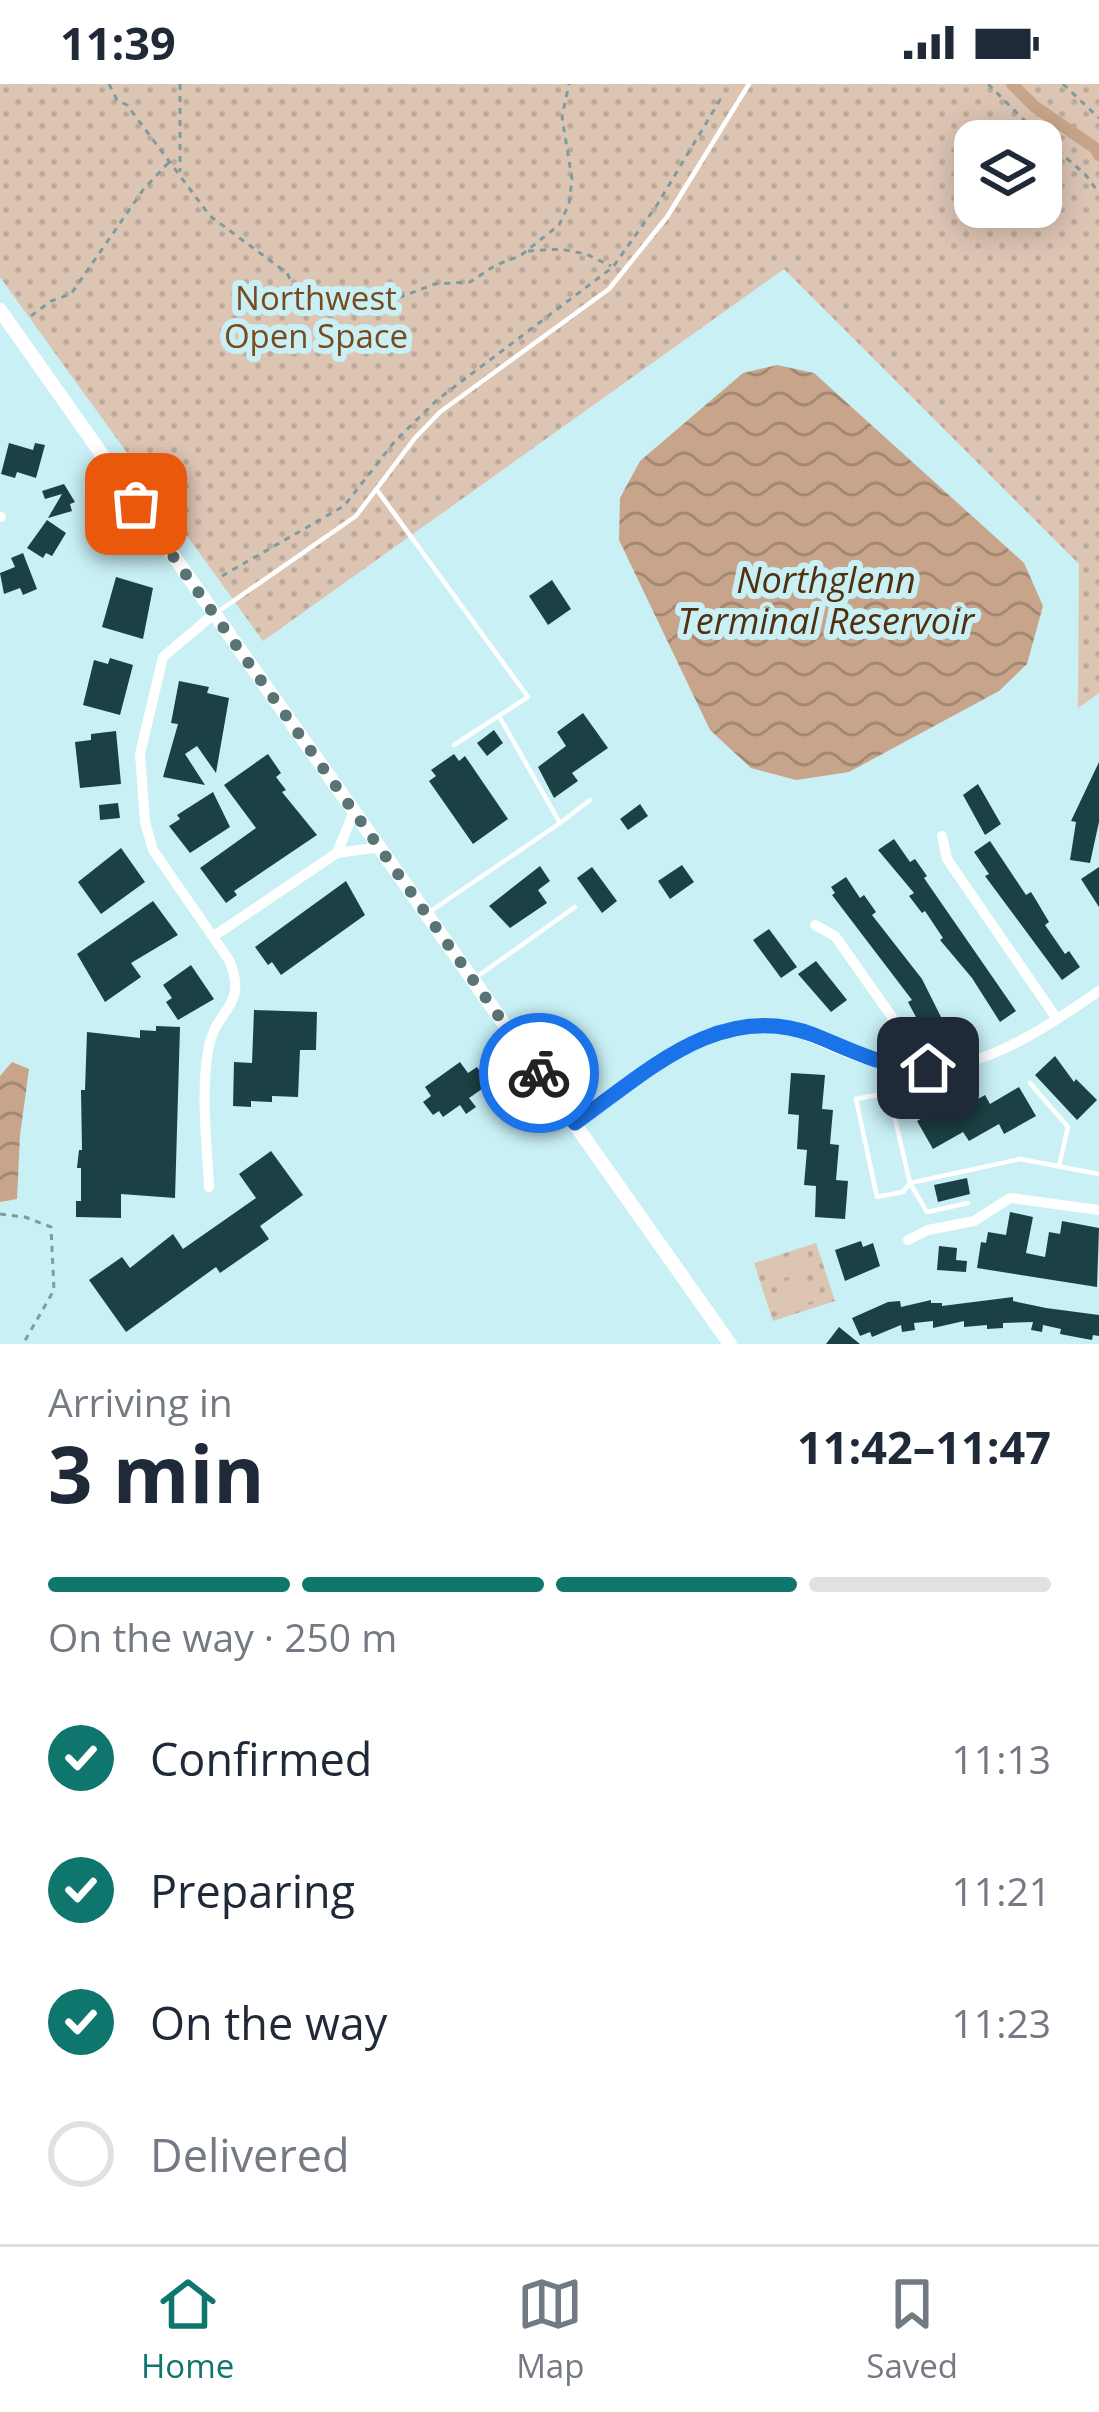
<!DOCTYPE html>
<meta charset="utf-8">
<style>
body{margin:0;font-family:"Open Sans",sans-serif;background:#f6f6f7;color:#1f2937;height:100vh;display:flex;flex-direction:column;font-size:45px;white-space:nowrap}
*{box-sizing:border-box;margin:0}
p{font-size:39px;color:#747a83}
.icon{flex:none;width:66px;height:66px;fill:none;stroke:currentColor;stroke-width:2;stroke-linecap:round;stroke-linejoin:round}
.map{position:relative;height:1260px;overflow:hidden}
.details{display:flex;flex-direction:column;background:#fff;flex:1}
.details>*{flex:none}
.tools{position:absolute;left:954px;top:36px;display:grid;gap:24px}
.tools a{display:grid;place-items:center;width:108px;height:108px;border-radius:24px;background:#fff;box-shadow:0 6px 30px #0003;font-size:60px}
.pin{position:absolute;display:grid;place-items:center;width:102px;height:102px;color:#fff;margin:-51px;border-radius:24px;box-shadow:0 6px 18px #0006}
.courier{position:absolute;display:grid;place-items:center;width:120px;height:120px;margin:-60px;border:9px solid #1a73e8;border-radius:50%;background:#fff;color:#222;box-shadow:0 3px 15px #0007}
.overview em{font-style:normal;font-weight:700}
.overview div{display:flex;flex-direction:column-reverse}
.overview{display:flex;align-items:center;justify-content:space-between;height:204px;padding:0 48px}
h1{font-size:78px;font-weight:700;line-height:90px}
.bar{display:grid;grid-template-columns:repeat(4,1fr);gap:18px 12px;align-content:center;height:144px;padding:0 48px}
.bar i{height:15px;border-radius:9px;background:#e0e1e3}
.bar .on{background:#0f766e}
.bar p{grid-column:span 4}
ol{padding:0 48px;list-style:none}
li{display:flex;align-items:center;gap:36px;height:132px}
li p{margin-inline-start:auto}
li .icon{padding:12px;border-radius:50%;background:#0f766e;color:#fff;stroke-width:4}
li:last-child{color:#747a83}
li i{width:66px;height:66px;border:6px solid #e0e1e3;border-radius:50%}
.status{display:flex;justify-content:space-between;align-items:center;height:84px;padding:0 60px;background:#fff;direction:ltr}
.status svg{height:33px;fill:currentColor}
.tab-bar{display:flex;justify-content:space-around;align-items:center;height:168px;border-top:3px solid #e0e1e3;background:#fff;font-size:33px;color:#747a83}
.tab-bar a{display:grid;justify-items:center;gap:6px}
.tab-bar .on{color:#0f766e}
.map>svg:first-child{display:block}
.park{fill:url(#park-dots);fill-rule:evenodd}
.pitch{fill:#ddc5b4}
.water{fill:url(#water-waves)}
.lines{fill:none;stroke-linecap:round;stroke-linejoin:round}
.canal{stroke:#c8a58a;stroke-width:12}
.building{fill:#1c4145}
.path{stroke:#7e9c9f;stroke-width:3;stroke-dasharray:6 6;stroke-linecap:butt}
.service{stroke:#fff;stroke-width:4.5}
.minor{stroke:#fff;stroke-width:10}
.secondary{stroke:#fff;stroke-width:14}
.done{stroke:#5a7375;stroke-width:12;stroke-dasharray:0 21.6}
.route{stroke:#1a73e8;stroke-width:15}
.labels{text-anchor:middle;stroke-width:12;stroke-linejoin:round;paint-order:stroke}
.park-label{font-size:33px;fill:#794a20;stroke:#c8f0f5}
.water-label{font-size:36px;font-style:italic;fill:#522f0f;stroke:#c8f0f5}
</style>
<div class="status"><b>11:39</b><svg viewBox="0 0 49 12"><path d="M0 12V9h3v3zM5 12V6h3v6zM10 12V3h3v9zM15 12V0h3v12zM26 1h20v11H26zM47 4h2v5h-2z"/></svg></div>
<div class="map">
<svg width="1099" height="1260" viewBox="0 0 1099 1260">
<defs>
<pattern id="park-dots" width="8" height="8" patternUnits="userSpaceOnUse" patternTransform="scale(3)"><rect width="8" height="8" fill="#ddc5b4"/><path d="M2 2h.1M6 6h.1" fill="none" stroke="#bdaa9b" stroke-width="1.8" stroke-linecap="round"/></pattern>
<pattern id="water-waves" width="16" height="10" patternUnits="userSpaceOnUse" patternTransform="scale(3)"><rect width="16" height="10" fill="#c8a58a"/><path d="M0 5q4-4 8 0t8 0" fill="none" stroke="#a28771"/></pattern>
</defs>
<rect width="100%" height="100%" fill="#c8f0f5"/>
<path class="park" d="M0 0H1099V609L1078 624 1079 480 784 185 263 557 0 193ZM975 57H1041V123H975Z
M816 1159 835 1217 773 1237 754 1179Z"/>
<path class="pitch" d="M807 1167 813 1185 772 1198 766 1180Z
M816 1196 822 1214 782 1227 776 1209Z"/>
<path class="water" d="M777 281 814 289 1024 479 1043 522 1027 580 999 607 849 688 796 696 751 684 710 646 619 456 620 414 640 377 743 289Z
M12 978 29 985 20 1051 17 1115 0 1118V992Z"/>
<g class="lines">
<path class="canal" d="M1012 0 1034 22 1095 64 1099 71"/>
</g>
<path class="building" d="M9 359 33 366 35 359 45 361 36 394 17 388 15 394 1 390Z
M64 400 75 418 70 420 72 427 48 434 62 410 45 415 42 407Z
M47 436 66 449 52 472 46 469 43 474 27 464Z
M23 469 37 505 23 511 20 504 4 510 0 489 15 483 11 474Z
M116 493 153 504 143 555 102 543Z
M552 496 571 525 548 541 529 512Z
M110 574 133 581 120 631 83 621 94 576 108 580Z
M179 597 209 603 207 609 229 614 216 689 197 662 185 670 205 701 163 693 178 640 171 639Z
M583 629 608 664 572 689 578 697 554 714 538 683 566 662 557 648Z
M494 646 503 659 487 672 477 659Z
M116 647 121 700 80 704 75 658 91 656V650Z
M268 670 281 689 276 693 286 706 282 708 317 751 234 807 237 811 226 819 200 784 256 744 224 701Z
M454 670 459 677 465 672 508 735 473 760 429 697 436 692 431 686Z
M1099 678V738L1090 779 1070 776 1076 738 1071 737Z
M978 700 1001 740 985 751 963 711Z
M213 708 230 743 190 769 169 742 180 735 177 731Z
M118 719 120 734 100 736 99 721Z
M640 720 648 732 628 746 620 735Z
M894 755 910 778 915 775 927 792 924 794 1016 927 1000 938 972 894 940 856 943 854 925 827 922 829 909 812 914 809 878 766Z
M990 757 1026 811 1031 808 1036 816 1049 838 1045 841 1065 870 1069 867 1080 883 1062 896 985 792 989 790 974 768Z
M121 764 145 798 101 830 78 798Z
M682 781 694 798 670 815 658 797Z
M540 782 550 797 538 806 547 819 510 844 489 822Z
M592 783 617 817 602 829 577 794Z
M1099 783V823L1081 795Z
M846 793 860 814 864 811 876 828 872 831 922 895 942 935 947 956 927 961 921 933 917 935 908 918 912 916 832 811 835 809 831 803Z
M346 797 365 831 281 891 272 878 268 881 255 863Z
M153 817 178 851 131 879 141 893 105 918 77 870Z
M769 845 797 883 781 894 753 856Z
M816 877 847 916 831 928 798 890Z
M191 881 214 915 178 936 166 918 172 914 163 901Z
M254 926 317 928 316 966H300L298 1013 272 1012V1018L251 1017V1023L233 1022 234 978 252 979Z
M156 942 180 943 175 1114 121 1110V1134L76 1133V1117H81V1084H77L79 1066H82L81 1006H85L87 948 140 954V946L156 947Z
M1055 972 1074 998 1076 995 1097 1016 1077 1036 1035 991Z
M460 978 468 989 477 983 489 1000 469 1014 476 1023 466 1030 460 1021 443 1033 439 1027 433 1031 423 1018 431 1012 425 1003Z
M791 989 825 991 822 1025 833 1026 830 1060 839 1061 836 1096 848 1097 845 1135 815 1133 816 1102 804 1101 807 1066 797 1065 799 1031 788 1030Z
M1019 1003 1036 1032 1004 1050 999 1040 969 1057 963 1048 933 1065 917 1037 950 1018 956 1028 985 1011 990 1020Z
M271 1067 303 1111 260 1142 269 1155 220 1189 216 1183 126 1248 89 1196 122 1173 130 1184 173 1150 183 1165 256 1114 239 1090Z
M967 1094 970 1110 938 1118 934 1101Z
M1010 1128 1033 1133 1026 1169 1045 1173 1049 1148 1060 1150 1062 1137 1099 1144 1097 1203 977 1184 981 1158 986 1159 988 1148 1006 1151Z
M861 1157 863 1163 873 1159 880 1182 845 1197 835 1166Z
M939 1162 957 1164 956 1176 967 1177 966 1188 937 1186Z
M1013 1213V1217L1046 1224 1099 1231V1252L1093 1251 1092 1256 1081 1254 1060 1250 1061 1245 1043 1241 1042 1248 1031 1246 1033 1238 1003 1239V1244L987 1245V1241L964 1243V1237L933 1244V1237L914 1239 915 1246 902 1248 901 1241 872 1253 870 1248 860 1252 852 1234 888 1218 900 1217 901 1223 931 1216V1219H942V1222Z
M839 1243 860 1260H826Z"/>
<g class="lines">
<path class="path" d="M109 0 117 16 127 21 210 132 287 189 300 217 366 226 435 200 470 198 496 181 520 172 559 141 569 120 572 95 562 33 569 0
M180 0V88
M988 0 1037 49 1085 90 1099 109
M1063 0 1099 34
M528 167 560 165 586 170 611 182
M31 232 51 217 71 210 143 106 169 78
M222 492 344 422 395 357 437 316 613 183 657 121 720 16 724 19
M0 1130 25 1133 51 1143 54 1206 23 1260"/>
<path class="service" d="M377 406 528 613 454 661
M219 527 356 432 415 354 440 328 609 205 667 133 749 0
M499 632 560 739 590 716
M431 827 560 739
M478 892 575 823
M887 981 891 1018 910 1099 1020 1075 1099 1090
M1030 999 1068 1043 1059 1082
M892 1008 856 1015 877 1113 903 1108 910 1099 927 1128 968 1119"/>
<path class="minor" d="M0 433H1
M942 752 947 775 1057 935
M337 769 354 727
M815 841 835 852 892 933 895 945 887 981
M214 852 337 769 381 763
M575 1039C611 1013 672 960 713 948 785 927 810 959 871 977 960 1004 1030 954 1099 907
M209 1103C207 1058 200 1007 209 962 216 925 249 922 229 876L153 766 145 738 140 670 163 573 214 530
M908 1156 928 1146 974 1137 1010 1114 1099 1126"/>
<path class="secondary" d="M0 226 730 1260"/>
</g>
<g class="lines">
<path class="done" d="M136 420 539 989"/>
<path class="route" d="M539 989 575 1039C646 989 720 915 814 951 854 967 883 984 928 984"/>
</g>
<g class="labels">
<g class="park-label">
<text x="316" y="226">Northwest<tspan x="316" dy="38">Open Space</tspan></text>
</g>
<g class="water-label">
<text x="826" y="509">Northglenn<tspan x="826" dy="41">Terminal Reservoir</tspan></text>
</g>
</g>
</svg>
<div class="tools">
<a><svg class="icon" aria-label="layers" viewBox="0 0 24 24"><path d="M12 4l9 5-9 5-9-5zM3 14l9 5 9-5"/></svg></a>
</div>
<div class="pin" style="left:136px;top:420px;background:#ea580c"><svg class="icon" aria-label="bag" viewBox="0 0 24 24"><path d="M5 8h14l-1 12H6zM9 8a3 3 0 0 1 6 0"/></svg></div>
<div class="pin" style="left:928px;top:984px;background:#1f2937"><svg class="icon" aria-label="home" viewBox="0 0 24 24"><path d="M3 11l9-7 9 7M6 9v11h12V9"/></svg></div>
<div class="courier" style="left:539px;top:989px"><svg class="icon" aria-label="bike" viewBox="0 0 24 24"><circle cx="6" cy="16" r="4"/><circle cx="18" cy="16" r="4"/><path d="M6 16l4-8h5l3 8M10 8l3 8H6M13 5h3"/></svg></div>
</div>
<section class="details">
<div class="overview"><div><h1>3 min</h1><p>Arriving in</p></div><em>11:42–11:47</em></div>
<div class="bar"><i class="on"></i><i class="on"></i><i class="on"></i><i></i><p>On the way · 250 m</p></div>
<ol>
<li><svg class="icon" aria-label="check" viewBox="0 0 24 24"><path d="M5 12l5 5 9-10"/></svg>Confirmed<p>11:13</p></li>
<li><svg class="icon" aria-label="check" viewBox="0 0 24 24"><path d="M5 12l5 5 9-10"/></svg>Preparing<p>11:21</p></li>
<li><svg class="icon" aria-label="check" viewBox="0 0 24 24"><path d="M5 12l5 5 9-10"/></svg>On the way<p>11:23</p></li>
<li><i></i>Delivered</li>
</ol>
</section>
<nav class="tab-bar">
<a class="on"><svg class="icon" aria-label="home" viewBox="0 0 24 24"><path d="M3 11l9-7 9 7M6 9v11h12V9"/></svg>Home</a>
<a><svg class="icon" aria-label="map" viewBox="0 0 24 24"><path d="M3 6l6-2 6 2 6-2v14l-6 2-6-2-6 2zM9 4v14M15 6v14"/></svg>Map</a>
<a><svg class="icon" aria-label="saved" viewBox="0 0 24 24"><path d="M7 4h10v16l-5-4-5 4z"/></svg>Saved</a>
</nav>
